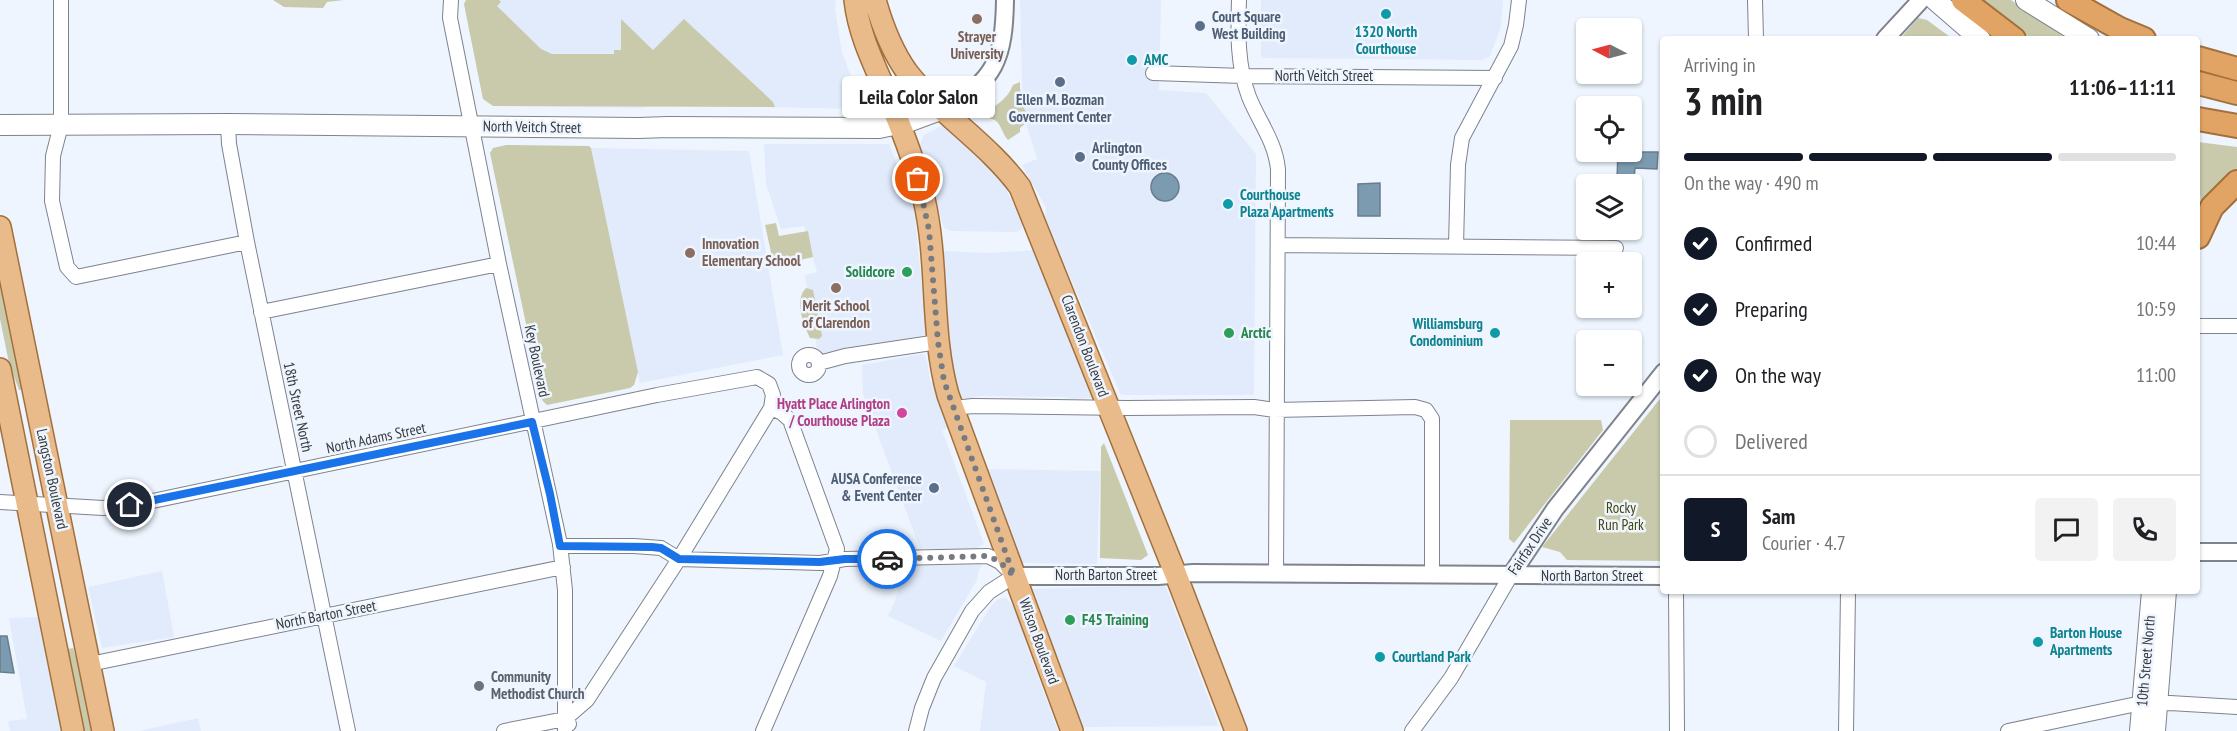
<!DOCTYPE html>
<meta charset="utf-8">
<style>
body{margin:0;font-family:"PT Sans Narrow",sans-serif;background:#f2f2f2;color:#202124;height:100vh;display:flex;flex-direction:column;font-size:22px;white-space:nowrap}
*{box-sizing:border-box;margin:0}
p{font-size:20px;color:#757577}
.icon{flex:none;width:33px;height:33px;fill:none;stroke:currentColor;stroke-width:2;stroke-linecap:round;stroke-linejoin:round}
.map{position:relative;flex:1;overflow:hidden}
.drawer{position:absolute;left:1660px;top:36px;width:540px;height:558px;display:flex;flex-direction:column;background:#fff;border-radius:6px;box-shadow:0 2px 4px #0004}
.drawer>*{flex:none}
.needle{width:39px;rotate:276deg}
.controls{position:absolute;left:1576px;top:18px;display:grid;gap:12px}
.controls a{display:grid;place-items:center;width:66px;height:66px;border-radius:6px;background:#fff;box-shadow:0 2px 4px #0004;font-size:30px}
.pin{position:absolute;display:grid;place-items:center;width:51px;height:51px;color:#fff;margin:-26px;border:3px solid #fff;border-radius:50%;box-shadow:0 2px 6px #0007}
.courier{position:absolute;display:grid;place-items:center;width:60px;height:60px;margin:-30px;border:4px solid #1a73e8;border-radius:50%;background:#fff;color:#222;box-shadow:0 2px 8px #0007}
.bubble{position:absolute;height:42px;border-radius:6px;background:#fff;box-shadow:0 2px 4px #0004;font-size:20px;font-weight:800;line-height:42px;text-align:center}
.overview em{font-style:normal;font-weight:800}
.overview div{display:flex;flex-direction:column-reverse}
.overview{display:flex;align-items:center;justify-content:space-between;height:102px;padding:0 24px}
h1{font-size:39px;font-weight:800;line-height:45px}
.bar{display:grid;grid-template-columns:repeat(4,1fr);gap:9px 6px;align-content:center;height:72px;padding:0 24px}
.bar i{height:8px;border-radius:4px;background:#e0e0e0}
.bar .active{background:#111827}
.bar p{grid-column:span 4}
.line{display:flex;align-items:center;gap:15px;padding:0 24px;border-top:2px solid #e0e0e0}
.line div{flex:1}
.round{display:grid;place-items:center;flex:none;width:63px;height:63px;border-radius:6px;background:#f2f2f2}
ol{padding:0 24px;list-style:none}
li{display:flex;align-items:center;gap:18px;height:66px}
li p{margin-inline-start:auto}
li .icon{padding:6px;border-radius:50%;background:#111827;color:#fff;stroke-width:4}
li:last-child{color:#757577}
li i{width:33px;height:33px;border:3px solid #e0e0e0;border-radius:50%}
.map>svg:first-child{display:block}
.built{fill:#e1ebfb}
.green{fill:#c8caab}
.water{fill:#7d9bb0;stroke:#687e8e;stroke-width:1.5}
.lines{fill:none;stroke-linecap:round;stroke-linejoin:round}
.minor-casing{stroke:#7e838c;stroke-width:16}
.tertiary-casing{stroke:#7e838c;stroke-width:20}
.secondary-casing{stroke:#7e838c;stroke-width:22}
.primary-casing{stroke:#a2703d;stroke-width:24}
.trunk-casing{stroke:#a2703d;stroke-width:26}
.minor{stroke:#fff;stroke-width:14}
.tertiary{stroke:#fff;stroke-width:16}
.secondary{stroke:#fff;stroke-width:20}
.primary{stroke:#e9bb8b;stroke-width:21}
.trunk{stroke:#e2a464;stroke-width:22}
.done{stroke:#777b81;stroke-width:6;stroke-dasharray:0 10.8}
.route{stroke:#1a73e8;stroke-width:8}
.culture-dot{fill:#0f9aa8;stroke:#eef5fe;stroke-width:2}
.education-dot{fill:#8d6e63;stroke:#eef5fe;stroke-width:2}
.service-dot{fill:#5c6f8a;stroke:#eef5fe;stroke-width:2}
.leisure-dot{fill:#2e9e5b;stroke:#eef5fe;stroke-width:2}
.hotel-dot{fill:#d1479c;stroke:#eef5fe;stroke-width:2}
.worship-dot{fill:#6b7280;stroke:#eef5fe;stroke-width:2}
.labels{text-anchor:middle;stroke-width:5;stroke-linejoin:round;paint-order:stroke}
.service-label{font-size:15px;font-weight:bold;fill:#4e5e75;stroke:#eef5fe;text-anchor:start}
.culture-label{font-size:15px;font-weight:bold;fill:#0d838f;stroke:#eef5fe;text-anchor:start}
.education-label{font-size:15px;font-weight:bold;fill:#785e54;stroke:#eef5fe}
.street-label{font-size:15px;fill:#373a3d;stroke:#eef5fe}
.leisure-label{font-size:15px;font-weight:bold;fill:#27864d;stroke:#eef5fe;text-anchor:start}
.hotel-label{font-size:15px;font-weight:bold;fill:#b23c85;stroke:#eef5fe;text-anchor:end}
.park-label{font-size:15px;fill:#44450a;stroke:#eef5fe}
.worship-label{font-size:15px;font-weight:bold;fill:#5b616d;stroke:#eef5fe;text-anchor:start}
</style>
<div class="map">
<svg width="2237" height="731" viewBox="0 0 2237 731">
<rect width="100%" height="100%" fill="#eef5fe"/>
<path class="built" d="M466 0H836L835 9 842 53 855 86 868 100 858 109 663 105 639 108 493 106 483 99 464 4Z
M1020 0H1161L1159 90 1206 93 1256 154 1254 395H1121L1055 242 1045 216 1046 208 1022 165 1037 159 1023 114Z
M1261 0H1503L1501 27 1490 56 1482 60 1263 58 1261 55Z
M944 125 1002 180 1022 224V229L1017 232 951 231 944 228 919 147 924 135Z
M764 144H889L913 202 927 335 823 354 817 349 805 275 817 272 804 226 781 229 766 184Z
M591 148 749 151 783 355 640 383Z
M1037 250 1094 394 1093 398 1073 399 1064 397 978 396 971 399 956 397 948 334 945 328 944 318 947 312 942 255 945 251 987 253Z
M922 354 925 355 927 361 930 380 937 387 950 427 942 430 984 544 975 549H920L863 394 862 365Z
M986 469 1100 471 1097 564 1022 563Z
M983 562 979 570 977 580 941 641 888 616 895 601 904 568 924 564Z
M162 571 174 637 102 648 88 587Z
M1165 585 1219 726 1083 727 1033 589Z
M1006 598 1017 611 1026 644 1058 731H980L986 682 954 666 991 606 998 599Z
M39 617 61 731H10L8 721 27 719 9 618Z
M198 718 201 731H139Z"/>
<path class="green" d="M273 0H344L327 2 323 8 284 7Z
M466 0H499L501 2 497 6 541 49 552 54H614V50H621V19L653 50 684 19 773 102 775 107 493 106 483 99 464 4Z
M1980 0H2011L2068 39H2032Z
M1918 18 1927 20 1953 39H1900Z
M1020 82C1020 94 1021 108 1030 117L1027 122 1020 128V132L1008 140C1000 131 1002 120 988 118L987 113C996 104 1008 99 1013 85Z
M2198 142 2237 147V175L2201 205 2198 171Z
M506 145 589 146 591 148 638 372 634 385 630 388 547 405 542 400 490 153 493 148Z
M776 223 779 236 808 231 813 257 774 266 765 225Z
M0 273 24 389 19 390 9 363 0 319Z
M806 288 813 290 822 336 819 339 810 338C803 324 794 300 806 288Z
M1663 395V561L1567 560 1560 552 1542 547Z
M1510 420H1601L1603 430 1514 543 1509 539Z
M1104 443 1148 555 1141 560 1100 558 1101 447Z
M73 648 82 675 93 731H83L68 649Z"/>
<path class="water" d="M1618 152H1658L1657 169 1635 168 1634 179H1617Z
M1151 187a14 14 0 1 1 28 0a14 14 0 1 1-28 0Z
M1380 183V216H1358V184Z
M0 636H7L14 673 0 672Z"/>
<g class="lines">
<g class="minor-casing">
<path id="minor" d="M61 0V125L53 156 52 201 67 267 76 277 247 242
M451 0 450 18 499 264 560 544 565 590V731
M1239 0C1238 33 1237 65 1249 97 1259 122 1275 141 1278 169L1276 574
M1755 0 1756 39
M1153 73 1243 76 1495 78
M228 124 229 144 247 242 348 731
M1278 245 1616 248
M1456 246 1458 165 1462 138 1511 46 1516 25 1519 0
M261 312 499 264
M2198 326H2237
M799 365a10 10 0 1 1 20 0a10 10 0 1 1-20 0Z
M819 363 845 356 938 342
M953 408 973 406 1127 408 1254 407 1275 410 1415 407 1426 410 1432 419V575
M0 502 103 508 143 503 657 395 757 377 769 384 773 395 771 408 782 413 790 420 837 549 830 576 763 731
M560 546H634L661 548 679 559 820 563 845 559 988 556 1000 562 1014 576 989 592 972 611 934 678 922 708 916 731
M1676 591 1677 731
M90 664 563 567
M565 719 587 700 679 559 771 408
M504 731 565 719 569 724
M1412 731 1451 678 1511 575
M1846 731 1848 591
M2008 731 2132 705 2170 703 2237 707"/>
</g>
<g class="tertiary-casing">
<path id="tertiary" d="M1885 39 1921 0
M943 109C996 82 1004 57 1005 0
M2198 552H2237
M1511 575 1555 509 1664 372
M1014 576H1158L1193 573 1664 576"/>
</g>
<g class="secondary-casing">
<path id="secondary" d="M1935 0 1980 39
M2026 0 2089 39
M0 125 228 124 638 128 668 127 879 128 908 122 943 109
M2140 731 2152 591
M2155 731 2166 591"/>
</g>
<g class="primary-casing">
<path id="primary" d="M855 0C859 36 875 66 889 99 903 132 916 165 924 199 939 264 930 331 948 395L1072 731
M875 0C882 25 892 51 907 72 940 115 988 143 1020 187L1176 575 1236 731
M0 227 103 731
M0 369 73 731"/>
</g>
<g class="trunk-casing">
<path id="trunk" d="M1963 0 2014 39
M2068 0 2120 29 2144 39
M2198 58 2237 69
M2198 83 2237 93
M2198 119 2237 126
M2198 237 2212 207 2237 182"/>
</g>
<use href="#minor" class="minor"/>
<use href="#tertiary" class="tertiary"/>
<use href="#secondary" class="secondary"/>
<use href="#primary" class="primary"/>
<use href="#trunk" class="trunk"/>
</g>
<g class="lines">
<path class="done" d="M887 559 988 556 1000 562 1014 576 944 381 938 342 929 230 918 179"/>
<path class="route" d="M130 505 532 422 550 494 560 546 652 547 661 548 679 559 820 562 845 559H887"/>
</g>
<g class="culture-dot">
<circle cx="1386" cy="14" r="6"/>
<circle cx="1132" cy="60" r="6"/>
<circle cx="1228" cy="204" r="6"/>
<circle cx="1495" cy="333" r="6"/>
<circle cx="2038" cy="642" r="6"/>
<circle cx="1380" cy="657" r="6"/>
</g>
<g class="education-dot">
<circle cx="977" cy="19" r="6"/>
<circle cx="690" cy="253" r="6"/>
<circle cx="836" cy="288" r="6"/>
</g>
<g class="service-dot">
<circle cx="1200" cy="26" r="6"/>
<circle cx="1060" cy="82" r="6"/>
<circle cx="1080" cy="157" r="6"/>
<circle cx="934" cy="488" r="6"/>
</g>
<g class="leisure-dot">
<circle cx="907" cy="272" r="6"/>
<circle cx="1229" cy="333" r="6"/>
<circle cx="1070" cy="620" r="6"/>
</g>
<circle class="hotel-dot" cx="902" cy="413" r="6"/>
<circle class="worship-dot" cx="479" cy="686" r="6"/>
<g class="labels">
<g class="service-label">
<text x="1212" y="22">Court Square<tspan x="1212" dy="17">West Building</tspan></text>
<text x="1060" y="105" text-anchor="middle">Ellen M. Bozman<tspan x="1060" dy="17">Government Center</tspan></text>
<text x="1092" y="153">Arlington<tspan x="1092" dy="17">County Offices</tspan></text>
<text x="922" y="484" text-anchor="end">AUSA Conference<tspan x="922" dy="17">&amp; Event Center</tspan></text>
</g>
<g class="culture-label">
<text x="1386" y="37" text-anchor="middle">1320 North<tspan x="1386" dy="17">Courthouse</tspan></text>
<text x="1144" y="65">AMC</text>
<text x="1240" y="200">Courthouse<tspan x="1240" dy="17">Plaza Apartments</tspan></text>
<text x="1483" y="329" text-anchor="end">Williamsburg<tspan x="1483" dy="17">Condominium</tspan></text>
<text x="2050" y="638">Barton House<tspan x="2050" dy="17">Apartments</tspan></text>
<text x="1392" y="662">Courtland Park</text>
</g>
<g class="education-label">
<text x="977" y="42">Strayer<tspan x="977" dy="17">University</tspan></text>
<text x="702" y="249" text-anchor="start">Innovation<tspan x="702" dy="17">Elementary School</tspan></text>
<text x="836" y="311">Merit School<tspan x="836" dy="17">of Clarendon</tspan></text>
</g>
<g class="street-label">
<text x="1324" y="81">North Veitch Street</text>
<text transform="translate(532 127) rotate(1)" y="5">North Veitch Street</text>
<text transform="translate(1085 346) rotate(69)" y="5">Clarendon Boulevard</text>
<text transform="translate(537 361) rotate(78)" y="5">Key Boulevard</text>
<text transform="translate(298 407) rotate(78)" y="5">18th Street North</text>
<text transform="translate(376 438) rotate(-12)" y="5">North Adams Street</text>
<text transform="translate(52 479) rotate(78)" y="5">Langston Boulevard</text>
<text transform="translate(1530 546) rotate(-56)" y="5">Fairfax Drive</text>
<text x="1106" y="580">North Barton Street</text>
<text x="1592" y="581">North Barton Street</text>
<text transform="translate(326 615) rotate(-11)" y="5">North Barton Street</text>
<text transform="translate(1039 641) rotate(70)" y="5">Wilson Boulevard</text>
<text transform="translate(2146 661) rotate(-85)" y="5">10th Street North</text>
</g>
<g class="leisure-label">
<text x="895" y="277" text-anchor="end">Solidcore</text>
<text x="1241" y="338">Arctic</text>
<text x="1082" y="625">F45 Training</text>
</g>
<g class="hotel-label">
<text x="890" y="409">Hyatt Place Arlington<tspan x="890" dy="17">/ Courthouse Plaza</tspan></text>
</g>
<g class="park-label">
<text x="1621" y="513">Rocky<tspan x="1621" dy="17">Run Park</tspan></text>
</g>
<g class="worship-label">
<text x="491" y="682">Community<tspan x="491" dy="17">Methodist Church</tspan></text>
</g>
</g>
</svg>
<div class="controls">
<a><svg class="needle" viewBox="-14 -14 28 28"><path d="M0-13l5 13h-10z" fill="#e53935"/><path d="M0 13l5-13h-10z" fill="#757577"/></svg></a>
<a><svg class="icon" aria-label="locate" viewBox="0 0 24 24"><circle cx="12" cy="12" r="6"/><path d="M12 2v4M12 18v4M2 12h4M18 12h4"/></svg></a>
<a><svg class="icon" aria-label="layers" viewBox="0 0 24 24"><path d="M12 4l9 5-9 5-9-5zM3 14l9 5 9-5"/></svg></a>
<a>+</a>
<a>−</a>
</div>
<div class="pin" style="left:918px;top:179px;background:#ea580c"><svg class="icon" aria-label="bag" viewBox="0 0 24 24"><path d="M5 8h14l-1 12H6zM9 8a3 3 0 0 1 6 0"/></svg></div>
<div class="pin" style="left:130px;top:505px;background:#1f2937"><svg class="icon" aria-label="home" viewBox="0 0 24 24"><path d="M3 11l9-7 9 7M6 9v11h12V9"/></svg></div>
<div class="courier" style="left:887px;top:559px"><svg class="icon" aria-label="car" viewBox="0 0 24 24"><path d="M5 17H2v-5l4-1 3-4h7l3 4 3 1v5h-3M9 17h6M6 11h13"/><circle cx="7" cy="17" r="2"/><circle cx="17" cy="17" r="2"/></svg></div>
<div class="bubble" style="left:842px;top:76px;width:153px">Leila Color Salon</div>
<section class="drawer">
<div class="overview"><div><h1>3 min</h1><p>Arriving in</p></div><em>11:06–11:11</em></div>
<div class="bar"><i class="active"></i><i class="active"></i><i class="active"></i><i></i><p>On the way · 490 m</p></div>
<ol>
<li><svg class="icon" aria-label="check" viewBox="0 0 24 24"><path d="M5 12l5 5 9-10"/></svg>Confirmed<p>10:44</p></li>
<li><svg class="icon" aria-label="check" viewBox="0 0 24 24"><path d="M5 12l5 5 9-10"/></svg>Preparing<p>10:59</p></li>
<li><svg class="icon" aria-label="check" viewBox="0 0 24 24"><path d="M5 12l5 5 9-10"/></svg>On the way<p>11:00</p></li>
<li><i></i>Delivered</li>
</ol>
<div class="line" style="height:108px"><b class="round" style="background:#111827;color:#fff">S</b><div><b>Sam</b><p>Courier · 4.7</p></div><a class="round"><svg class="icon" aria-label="chat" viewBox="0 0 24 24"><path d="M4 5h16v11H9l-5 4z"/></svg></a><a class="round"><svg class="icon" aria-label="phone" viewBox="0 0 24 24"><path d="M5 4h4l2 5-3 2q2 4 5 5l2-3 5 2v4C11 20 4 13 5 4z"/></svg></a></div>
</section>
</div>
